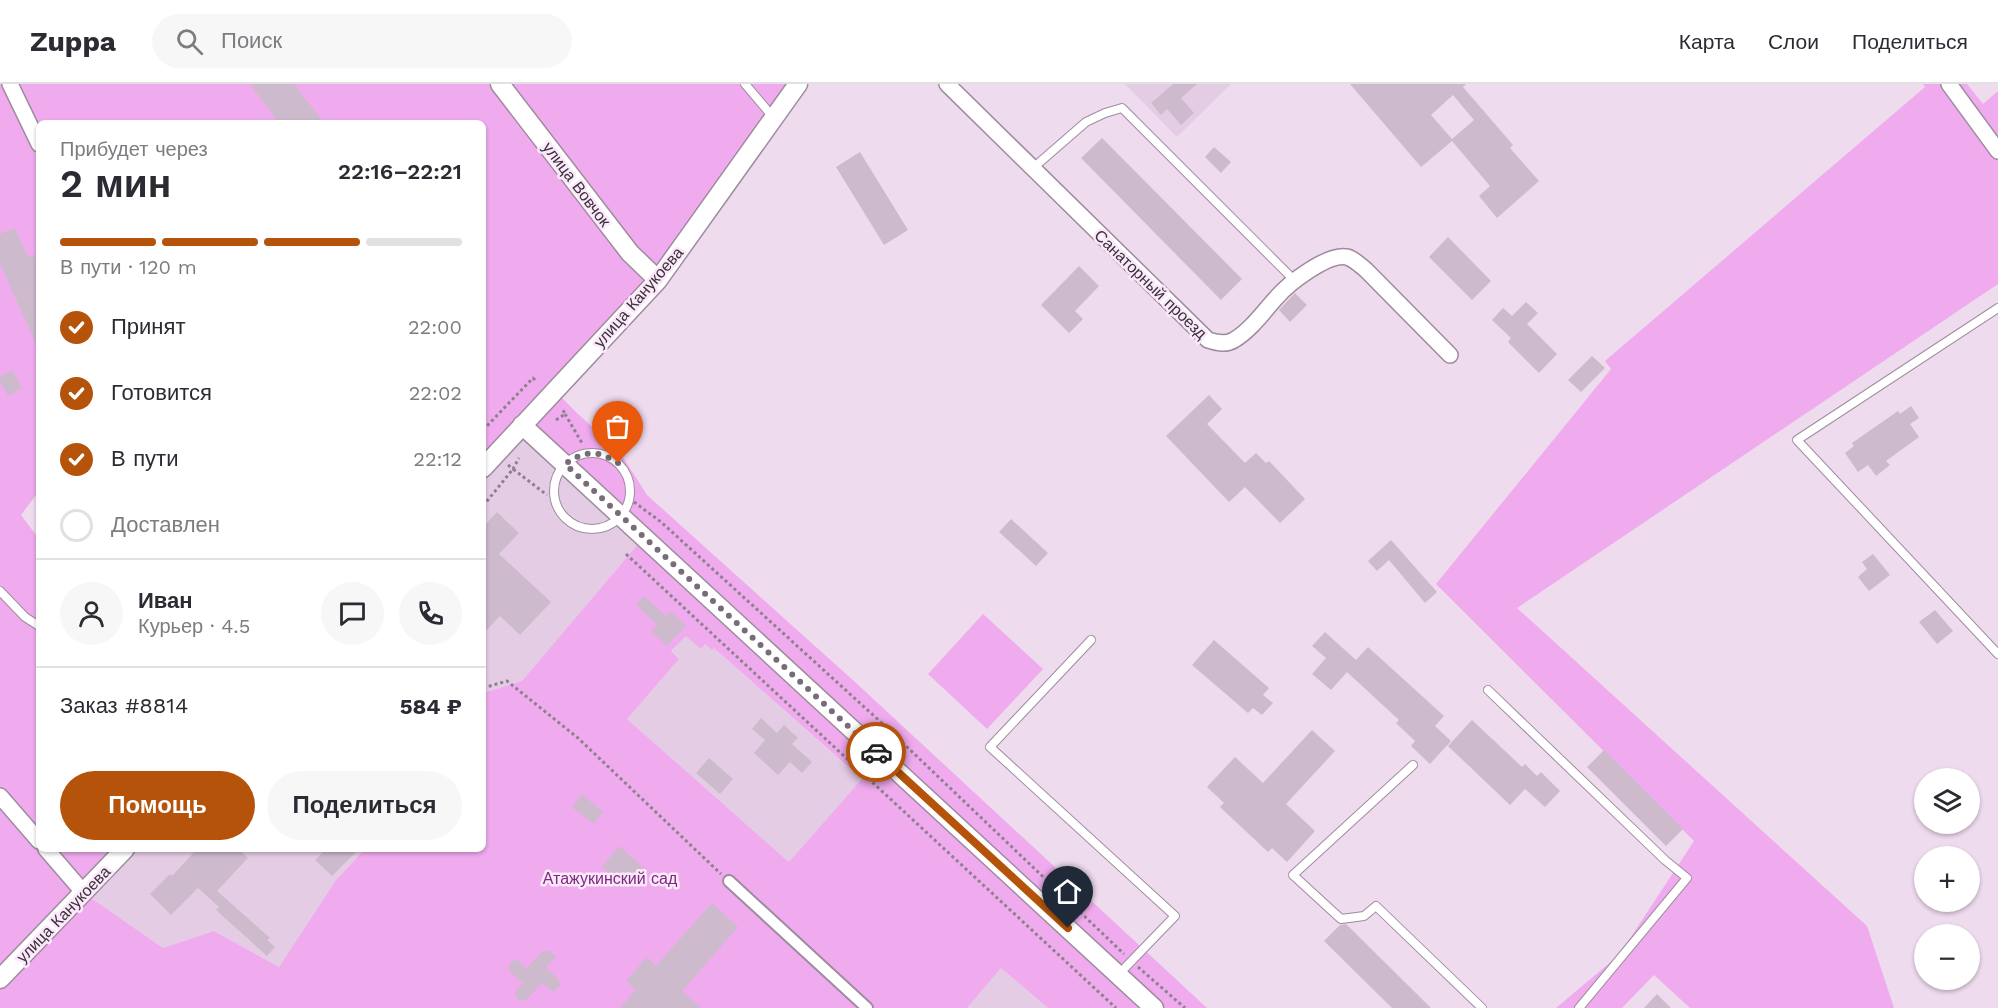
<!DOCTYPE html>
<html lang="ru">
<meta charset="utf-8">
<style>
body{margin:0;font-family:"Work Sans",sans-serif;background:#f7f7f7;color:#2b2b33;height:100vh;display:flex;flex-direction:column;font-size:22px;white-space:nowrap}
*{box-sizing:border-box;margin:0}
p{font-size:20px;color:#7c7c81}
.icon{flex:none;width:33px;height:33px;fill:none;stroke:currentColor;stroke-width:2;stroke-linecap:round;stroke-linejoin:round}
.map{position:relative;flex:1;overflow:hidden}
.sheet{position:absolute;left:36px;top:36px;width:450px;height:732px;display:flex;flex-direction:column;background:#fff;border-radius:9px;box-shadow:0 2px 4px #0004}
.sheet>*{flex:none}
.controls{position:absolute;left:1914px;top:684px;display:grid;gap:12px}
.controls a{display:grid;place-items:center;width:66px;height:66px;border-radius:50%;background:#fff;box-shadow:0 2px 4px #0004;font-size:30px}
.pin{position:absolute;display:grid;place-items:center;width:51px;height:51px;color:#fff;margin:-62px -26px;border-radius:50% 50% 50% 0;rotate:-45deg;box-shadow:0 0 6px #0007}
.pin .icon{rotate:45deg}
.courier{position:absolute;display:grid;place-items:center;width:60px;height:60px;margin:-30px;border:4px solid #b45309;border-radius:50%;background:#fff;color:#222;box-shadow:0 2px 8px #0007}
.overview em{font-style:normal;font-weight:600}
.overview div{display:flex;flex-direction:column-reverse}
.overview{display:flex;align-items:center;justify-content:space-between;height:102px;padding:0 24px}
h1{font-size:39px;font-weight:600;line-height:45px}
.bar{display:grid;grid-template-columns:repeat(4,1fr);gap:9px 6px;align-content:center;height:72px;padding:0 24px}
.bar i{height:8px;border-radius:4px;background:#e1e1e2}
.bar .current{background:#b45309}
.bar p{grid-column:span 4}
.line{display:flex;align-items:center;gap:15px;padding:0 24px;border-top:2px solid #e1e1e2}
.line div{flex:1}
.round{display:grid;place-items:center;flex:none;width:63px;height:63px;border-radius:32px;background:#f7f7f7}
ol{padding:0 24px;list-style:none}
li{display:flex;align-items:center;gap:18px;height:66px}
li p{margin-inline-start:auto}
li .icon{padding:6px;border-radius:50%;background:#b45309;color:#fff;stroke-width:4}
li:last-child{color:#7c7c81}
li i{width:33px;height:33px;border:3px solid #e1e1e2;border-radius:50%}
.primary-button{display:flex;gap:12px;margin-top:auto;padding:12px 24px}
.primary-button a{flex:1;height:69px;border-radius:36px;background:#b45309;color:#fff;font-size:24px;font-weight:600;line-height:69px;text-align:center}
.primary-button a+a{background:#f7f7f7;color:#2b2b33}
header{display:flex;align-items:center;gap:36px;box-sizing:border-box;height:84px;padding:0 30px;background:#fff;border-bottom:2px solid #e1e1e2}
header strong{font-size:28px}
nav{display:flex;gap:33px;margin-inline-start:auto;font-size:21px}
.search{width:420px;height:54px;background:#f7f7f7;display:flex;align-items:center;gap:15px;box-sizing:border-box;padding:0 21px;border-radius:33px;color:#7c7c81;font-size:22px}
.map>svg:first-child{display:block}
.built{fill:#e5cce5}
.green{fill:#efabee;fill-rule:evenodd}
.building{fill:#cdbacd;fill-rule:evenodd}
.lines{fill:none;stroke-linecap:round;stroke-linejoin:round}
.service-casing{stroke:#9e8c9e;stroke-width:10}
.pedestrian-casing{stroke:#9e8c9e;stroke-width:14}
.minor-casing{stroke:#9e8c9e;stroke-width:18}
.tertiary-casing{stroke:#9e8c9e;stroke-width:21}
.path{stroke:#8d818d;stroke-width:3;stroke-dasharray:3 3;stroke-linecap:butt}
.service{stroke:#fff;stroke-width:8}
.pedestrian{stroke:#fff;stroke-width:10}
.minor{stroke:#fff;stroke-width:15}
.tertiary{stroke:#fff;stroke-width:18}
.done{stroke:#786c78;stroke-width:6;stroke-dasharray:0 10.8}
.route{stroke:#b45309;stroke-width:8}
.labels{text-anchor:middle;stroke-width:5;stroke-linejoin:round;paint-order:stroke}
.street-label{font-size:16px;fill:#383138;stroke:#fce8fb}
.park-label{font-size:16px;fill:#7b2a7e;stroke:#fce8fb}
</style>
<header>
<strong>Zuppa</strong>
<div class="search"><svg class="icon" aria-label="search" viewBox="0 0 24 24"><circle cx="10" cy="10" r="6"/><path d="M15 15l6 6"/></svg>Поиск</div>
<nav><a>Карта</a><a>Слои</a><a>Поделиться</a></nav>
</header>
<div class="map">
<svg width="1998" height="924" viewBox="0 0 1998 924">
<rect width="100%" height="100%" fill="#eedbee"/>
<path class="built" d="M1125 0H1231L1177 53Z
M522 341 644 453 522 597 483 609V384Z
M686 551 700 564 705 560 714 564 862 696 789 778 627 635 679 575 671 568Z
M125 765H365L336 796 279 883 214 847 163 864 84 809Z
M1001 884 1048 924H967Z"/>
<path class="green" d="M0 0H798L692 150 555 307 578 330 619 367 647 411 855 598 1207 924H1048L1001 884 967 924H0ZM39 39H483V384L522 341 644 453 522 597 483 609V765H365L336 796 279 883 214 847 163 864 84 809 125 765H39V455L21 431 39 407ZM686 552 701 565 705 560 712 566 714 564 862 695 789 778 627 635 679 575 671 567Z
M1923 0H1967L1983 20 1998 7V200L1517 524 1867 842 1894 924H1690L1654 891 1622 924H1556L1619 871 1694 757 1436 500 1611 285 1605 277 1925 3Z
M983 530 1043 585 987 645 928 590Z"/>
<path class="building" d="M250 0H294L324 39H279Z
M1173 0H1197L1181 14 1194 29 1181 41 1167 25 1161 31 1151 19Z
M1350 0H1466L1463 3 1513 61 1510 64 1539 97 1497 134 1479 112 1490 102 1452 57 1421 83ZM1453 11 1474 36 1452 55 1431 31Z
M1102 54 1242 195 1221 216 1081 74Z
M1214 63 1231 78 1221 89 1205 73Z
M860 68 908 146 884 161 836 83Z
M15 144 28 173 34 170 39 180V266L0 180V150Z
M1448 153 1491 197 1472 216 1429 173Z
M1079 182 1099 202 1075 227 1083 235 1069 249 1041 221Z
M1295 209 1307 221 1290 238 1279 226Z
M1526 218 1538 229 1527 240 1557 270 1539 289 1508 258 1511 254 1492 236 1503 224 1512 232Z
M1592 272 1605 284 1581 308 1568 296Z
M12 286 22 304 8 312 0 298V293Z
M1209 311 1222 325 1207 340 1245 379 1256 369 1266 379 1269 377 1305 415 1280 439 1245 403 1229 418 1166 352Z
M1911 322 1919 334 1910 340 1919 353 1886 377 1890 381 1876 392 1868 381 1858 388 1845 369 1854 362 1852 359 1898 327 1900 330Z
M497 428 519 449 499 470 551 518 520 551 500 532 483 550V443Z
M1011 435 1048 469 1036 482 999 448Z
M1391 456 1437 508 1425 519 1389 476 1377 487 1368 477Z
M1873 470 1890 491 1869 507 1858 493 1867 485 1862 478Z
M644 512 666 532 671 527 686 542 667 562 651 547 657 541 636 521Z
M1935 526 1953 547 1937 560 1919 538Z
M1325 548 1356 576 1368 563 1444 632 1435 642 1451 657 1430 680 1411 662 1415 657 1396 639 1399 636 1347 588 1331 606 1312 590 1326 574 1312 562Z
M1214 556 1269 604 1263 611 1273 619 1262 631 1253 624 1248 629 1192 581Z
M761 634 777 649 784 641 798 654 792 660 812 678 802 689 790 678 778 691 754 669 765 656 752 645Z
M1472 636 1522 683 1525 680 1537 692 1541 688 1560 707 1545 723 1525 705 1510 721 1448 662Z
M1312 646 1335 667 1286 720 1315 747 1287 778 1272 764 1268 768 1220 723 1224 719 1207 703 1235 673 1263 699Z
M1604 666 1683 745 1666 762 1587 683Z
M709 674 733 695 720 710 696 689Z
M582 710 603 728 594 740 572 723Z
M619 762 646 786 632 804 614 789 612 791 602 783Z
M197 765H238L248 774 217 807 270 854 267 856 275 863 267 872 216 826 219 823 198 804 171 831 150 810 170 790 172 792Z
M326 765H359L332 792 315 776Z
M712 819 738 843 682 907 701 924H620L636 906 626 897 647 873 656 882Z
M1346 840 1431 924H1392L1324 857 1340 841Z
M543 867H549L556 873 546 883 559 896 560 901 554 908 542 899 526 916 520 917 516 914 515 908 523 899 510 888 509 883 511 878 517 875 526 885Z
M1657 910 1671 924H1644Z"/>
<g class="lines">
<g class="service-casing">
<path id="service" d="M745 0 773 33
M1033 84 1086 38 1105 29 1122 24 1296 198
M1998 224 1797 356 1998 570
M554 407a38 38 0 1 1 76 0a38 38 0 1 1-76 0Z
M0 507 25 533 39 542
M1091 556 990 663 1175 832 1118 891
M1488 606 1665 776 1687 794 1579 924
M1413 681 1293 791 1341 835 1364 832 1376 822 1482 924"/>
</g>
<g class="pedestrian-casing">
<path id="pedestrian" d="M729 797 867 924"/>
</g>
<g class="minor-casing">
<path id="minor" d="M10 0 39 60
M947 0 1208 256C1217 259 1226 261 1234 256 1251 246 1264 227 1277 213 1289 199 1328 169 1347 173 1354 175 1360 181 1366 186L1450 271
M1949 0 1998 67
M0 712 39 757
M46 765 84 809"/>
</g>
<g class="tertiary-casing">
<path id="tertiary" d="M500 0 630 169 658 196
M522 341 1154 924
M483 384 658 196 798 0
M0 895 125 765"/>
</g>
<path class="path" d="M565 330 582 359
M556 336 565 330 562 324
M483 346 533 294 537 298
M508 381 513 385 519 374
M634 418 661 438 884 641 1124 870
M483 422 513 385 547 411
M626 470 1116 924
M483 604 507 597 578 654 721 790
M1138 883 1185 924"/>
<use href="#service" class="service"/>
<use href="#pedestrian" class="pedestrian"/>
<use href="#minor" class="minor"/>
<use href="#tertiary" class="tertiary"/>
</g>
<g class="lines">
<path class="done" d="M618 379C597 366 586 366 565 380L876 668"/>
<path class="route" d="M876 668 1068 844"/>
</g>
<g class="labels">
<g class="street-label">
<text transform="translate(577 100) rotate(53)" y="6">улица Вовчок</text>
<text transform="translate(1151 200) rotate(44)" y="6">Санаторный проезд</text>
<text transform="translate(638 213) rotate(-49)" y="6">улица Канукоева</text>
<text transform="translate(63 830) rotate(-46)" y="6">улица Канукоева</text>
</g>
<g class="park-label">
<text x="610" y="800">Атажукинский сад</text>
</g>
</g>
</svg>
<div class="controls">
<a><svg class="icon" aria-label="layers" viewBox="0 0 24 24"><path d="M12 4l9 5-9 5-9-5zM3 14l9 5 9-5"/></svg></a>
<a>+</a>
<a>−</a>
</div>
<div class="pin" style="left:618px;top:379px;background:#ea580c"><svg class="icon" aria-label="bag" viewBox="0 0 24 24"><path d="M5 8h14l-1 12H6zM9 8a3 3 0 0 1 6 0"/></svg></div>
<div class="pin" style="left:1068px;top:844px;background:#1f2937"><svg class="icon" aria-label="home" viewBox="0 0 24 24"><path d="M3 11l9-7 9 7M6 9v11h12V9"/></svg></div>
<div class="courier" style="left:876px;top:668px"><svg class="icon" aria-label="car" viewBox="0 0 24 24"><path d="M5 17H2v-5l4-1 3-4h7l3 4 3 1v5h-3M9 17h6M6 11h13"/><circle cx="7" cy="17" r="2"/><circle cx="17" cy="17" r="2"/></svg></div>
<section class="sheet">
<div class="overview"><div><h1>2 мин</h1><p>Прибудет через</p></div><em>22:16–22:21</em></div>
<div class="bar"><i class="current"></i><i class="current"></i><i class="current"></i><i></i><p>В пути · 120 m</p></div>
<ol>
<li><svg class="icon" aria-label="check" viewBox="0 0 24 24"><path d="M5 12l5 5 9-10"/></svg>Принят<p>22:00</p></li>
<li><svg class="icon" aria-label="check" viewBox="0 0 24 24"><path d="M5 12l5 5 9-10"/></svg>Готовится<p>22:02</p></li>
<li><svg class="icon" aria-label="check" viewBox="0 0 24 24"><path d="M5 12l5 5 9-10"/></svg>В пути<p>22:12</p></li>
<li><i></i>Доставлен</li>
</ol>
<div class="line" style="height:108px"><a class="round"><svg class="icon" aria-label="person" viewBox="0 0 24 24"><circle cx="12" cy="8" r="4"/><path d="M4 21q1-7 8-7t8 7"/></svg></a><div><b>Иван</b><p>Курьер · 4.5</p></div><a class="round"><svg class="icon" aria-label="chat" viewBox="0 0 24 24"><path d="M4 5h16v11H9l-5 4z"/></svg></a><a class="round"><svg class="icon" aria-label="phone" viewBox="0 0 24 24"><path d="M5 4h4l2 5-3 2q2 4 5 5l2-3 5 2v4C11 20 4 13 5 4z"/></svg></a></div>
<div class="line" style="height:78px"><div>Заказ #8814</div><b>584 ₽</b></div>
<div class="primary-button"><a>Помощь</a><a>Поделиться</a></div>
</section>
</div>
